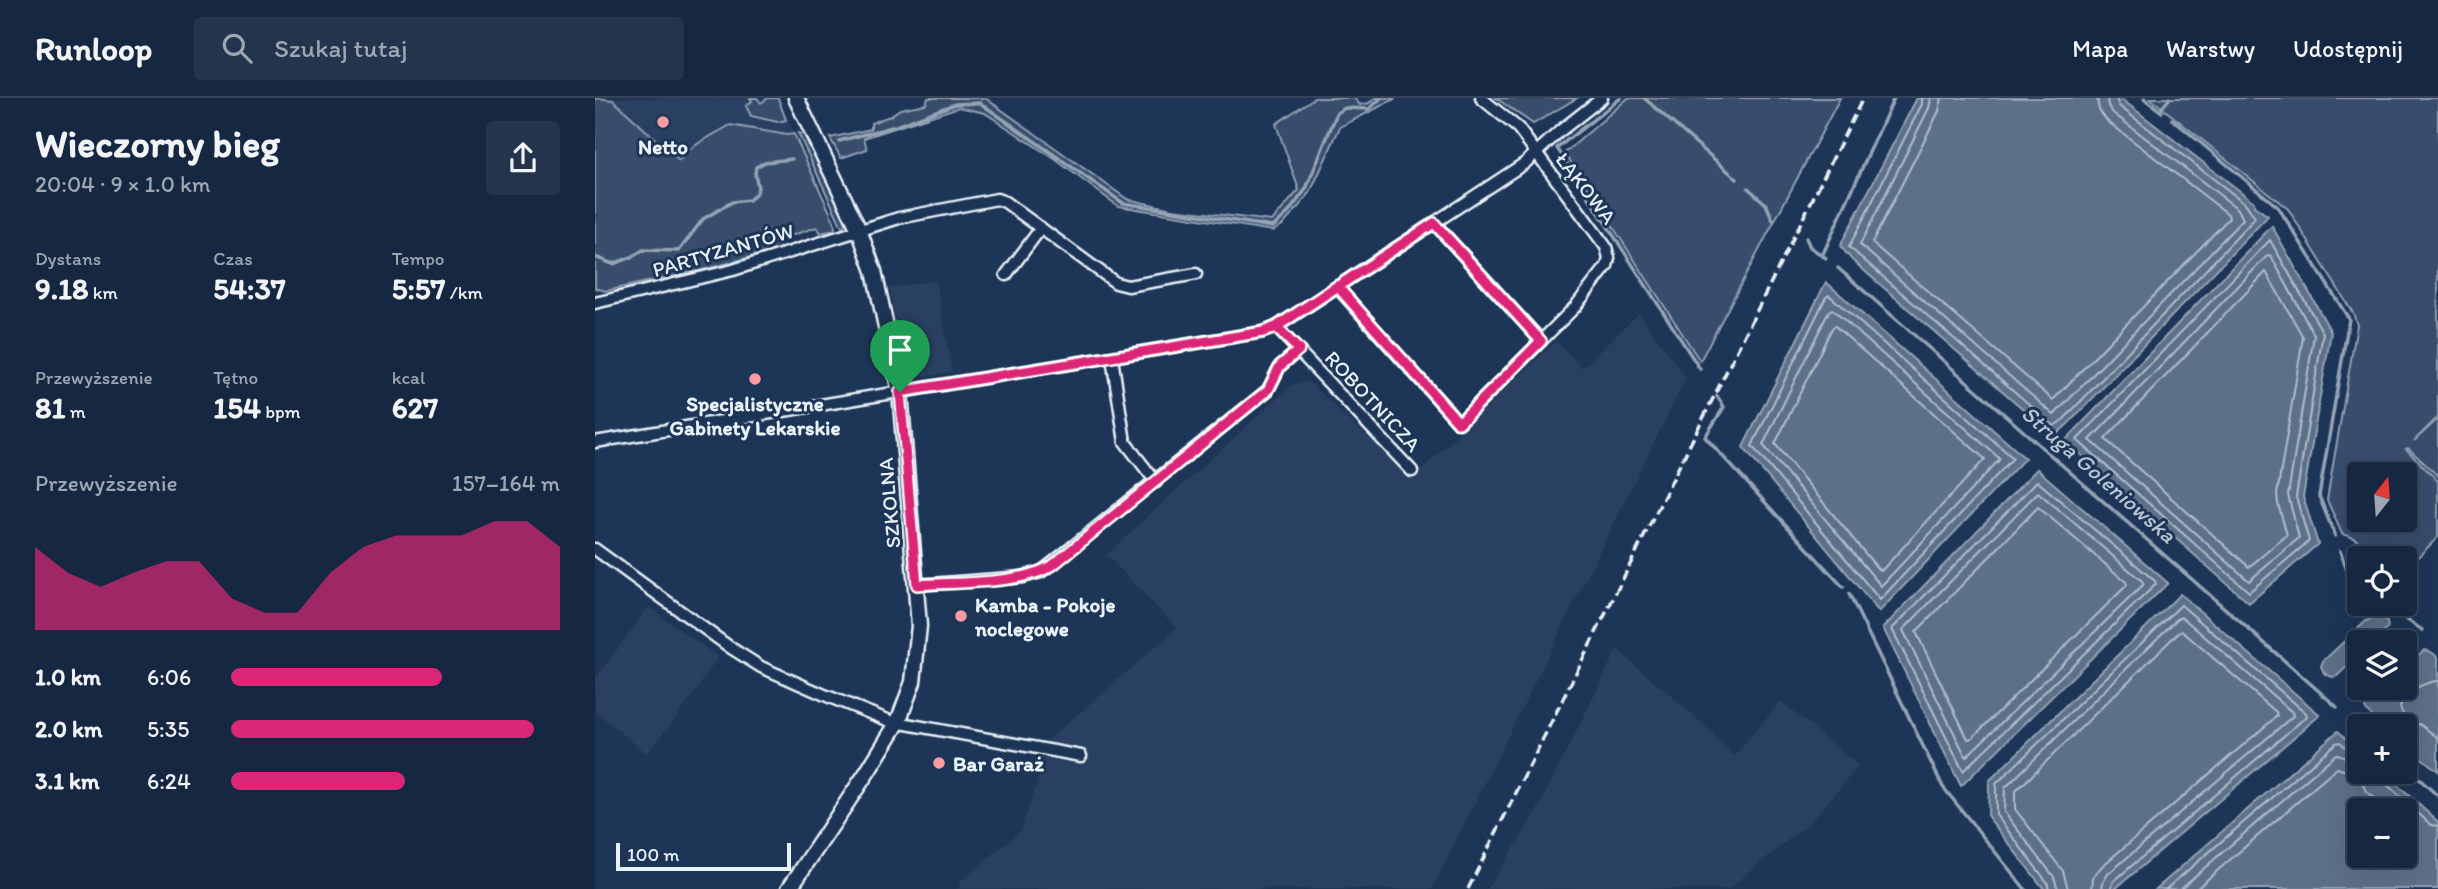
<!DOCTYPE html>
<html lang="pl">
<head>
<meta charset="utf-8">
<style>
  :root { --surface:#162841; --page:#23344c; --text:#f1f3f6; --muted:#9ea6b1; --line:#35445a; --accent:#db2777 }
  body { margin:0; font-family:Itim,sans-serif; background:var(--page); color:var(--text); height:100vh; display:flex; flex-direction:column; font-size:26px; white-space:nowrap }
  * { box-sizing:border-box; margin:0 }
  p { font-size:23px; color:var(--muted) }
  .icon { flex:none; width:38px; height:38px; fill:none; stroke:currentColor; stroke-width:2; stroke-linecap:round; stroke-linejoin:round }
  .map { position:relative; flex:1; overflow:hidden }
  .panel { display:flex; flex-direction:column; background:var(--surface); width:595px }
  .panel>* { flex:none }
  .needle { width:46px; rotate:17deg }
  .tools { position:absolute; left:1752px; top:364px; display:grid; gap:14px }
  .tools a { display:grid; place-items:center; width:70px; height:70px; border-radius:7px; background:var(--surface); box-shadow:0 7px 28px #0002,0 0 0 2px var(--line); font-size:35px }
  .scale { position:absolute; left:21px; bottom:18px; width:175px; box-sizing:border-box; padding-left:7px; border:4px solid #e8f1f8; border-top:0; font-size:19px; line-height:24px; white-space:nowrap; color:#e8f1f8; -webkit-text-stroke:5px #1d3557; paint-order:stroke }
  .pin { position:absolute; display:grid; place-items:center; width:60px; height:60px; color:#fff; margin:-72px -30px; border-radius:50% 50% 50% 0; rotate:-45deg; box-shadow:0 0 7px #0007 }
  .pin .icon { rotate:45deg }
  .round { display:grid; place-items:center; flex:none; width:74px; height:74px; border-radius:7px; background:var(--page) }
  .headline { display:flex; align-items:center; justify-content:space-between; height:119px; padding:0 35px }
  h1 { font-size:38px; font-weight:800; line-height:52px }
  .metrics { display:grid; grid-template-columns:repeat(3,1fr); gap:10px; height:119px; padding:7px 35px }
  .metrics div { display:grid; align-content:center }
  .metrics b { font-size:30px; font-weight:800 }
  .metrics small { font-size:19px; font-weight:400 }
  .metrics p { font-size:19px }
  .chart { height:196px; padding:14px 35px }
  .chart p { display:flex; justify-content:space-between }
  .chart svg { width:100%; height:126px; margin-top:7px; fill:var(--accent); opacity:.7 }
  ul { padding:0 35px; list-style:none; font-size:23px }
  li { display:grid; grid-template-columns:112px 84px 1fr; align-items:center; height:52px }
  li i { height:18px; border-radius:9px; background:var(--accent) }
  header { display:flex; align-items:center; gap:42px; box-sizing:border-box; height:98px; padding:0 35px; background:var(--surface); border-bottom:2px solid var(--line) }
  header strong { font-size:33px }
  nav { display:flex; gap:38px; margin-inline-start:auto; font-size:24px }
  .search { width:490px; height:63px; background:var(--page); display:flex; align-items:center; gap:18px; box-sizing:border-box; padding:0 24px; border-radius:7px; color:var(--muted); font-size:26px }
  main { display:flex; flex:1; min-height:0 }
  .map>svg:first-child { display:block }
  .built { fill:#2a4162 }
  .green { fill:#374d6c; stroke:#909fb2; stroke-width:2; fill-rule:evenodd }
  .water { fill:#5d7089; stroke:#95a4b5; stroke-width:2; fill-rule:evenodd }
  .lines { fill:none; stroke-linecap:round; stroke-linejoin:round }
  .shore { stroke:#b0bdcc; stroke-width:2 }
  .stream { stroke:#95a4b5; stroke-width:3.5 }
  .street-casing { stroke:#e8f1f8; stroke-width:15 }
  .secondary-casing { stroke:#e8f1f8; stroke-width:19 }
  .street { stroke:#1d3557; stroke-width:10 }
  .secondary { stroke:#1d3557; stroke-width:14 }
  .rail { stroke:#e8f1f8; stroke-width:3.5; stroke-dasharray:10 5; stroke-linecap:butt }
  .route-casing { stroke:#fff; stroke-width:14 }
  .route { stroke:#db2777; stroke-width:9 }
  .poi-dot { fill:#ff9aa2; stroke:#1d3557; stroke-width:2.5 }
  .labels { text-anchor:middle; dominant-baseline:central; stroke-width:6; stroke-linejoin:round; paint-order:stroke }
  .poi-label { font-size:21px; font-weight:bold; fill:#e8f1f8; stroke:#1d3557 }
  .street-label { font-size:21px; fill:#e8f1f8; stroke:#1d3557 }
  .water-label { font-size:23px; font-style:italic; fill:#b7c4d1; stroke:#1d3557 }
</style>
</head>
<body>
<header>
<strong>Runloop</strong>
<div class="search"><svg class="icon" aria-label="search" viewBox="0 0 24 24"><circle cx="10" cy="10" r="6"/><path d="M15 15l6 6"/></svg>Szukaj tutaj</div>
<nav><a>Mapa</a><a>Warstwy</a><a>Udostępnij</a></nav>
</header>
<main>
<section class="panel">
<div class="headline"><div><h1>Wieczorny bieg</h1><p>20:04 · 9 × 1.0 km</p></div><a class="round"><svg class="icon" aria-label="share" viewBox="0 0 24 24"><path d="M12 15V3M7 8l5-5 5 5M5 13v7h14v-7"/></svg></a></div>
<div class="metrics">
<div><p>Dystans</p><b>9.18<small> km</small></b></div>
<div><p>Czas</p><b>54:37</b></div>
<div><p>Tempo</p><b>5:57<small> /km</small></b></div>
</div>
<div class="metrics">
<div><p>Przewyższenie</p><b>81<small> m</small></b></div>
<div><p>Tętno</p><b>154<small> bpm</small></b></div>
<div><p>kcal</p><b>627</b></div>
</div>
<div class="chart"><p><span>Przewyższenie</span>157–164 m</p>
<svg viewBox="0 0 160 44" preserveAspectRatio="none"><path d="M0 44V15L10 24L20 29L30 24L40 20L50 20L60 33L70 38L80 38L90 24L100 15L110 11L120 11L130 11L140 6L150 6L160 15V44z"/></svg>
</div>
<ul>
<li><b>1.0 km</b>6:06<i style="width:64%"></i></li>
<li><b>2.0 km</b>5:35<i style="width:92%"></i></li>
<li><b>3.1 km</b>6:24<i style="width:53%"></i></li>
</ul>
</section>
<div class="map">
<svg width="1843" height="791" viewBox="0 0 1843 791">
  <rect width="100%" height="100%" fill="#1d3557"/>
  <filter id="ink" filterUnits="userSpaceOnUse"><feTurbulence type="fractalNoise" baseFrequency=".0143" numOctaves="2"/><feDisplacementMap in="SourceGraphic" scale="14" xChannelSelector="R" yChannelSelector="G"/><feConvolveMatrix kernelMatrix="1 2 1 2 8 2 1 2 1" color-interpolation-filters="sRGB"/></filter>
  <g filter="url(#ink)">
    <g class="built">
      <path d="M 16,0 L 183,0 L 199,36 L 192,37 L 135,27 L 112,42 L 91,52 L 84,63 Z"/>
      <path d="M 341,182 L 357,274 L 313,280 L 294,190 Z"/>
      <path d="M 1044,215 L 1091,280 L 837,791 L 363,791 L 365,784 L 426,732 L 448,666 L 452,643 L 582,530 L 511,457 L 699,285 L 714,284 L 817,381 L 961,243 L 987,270 Z"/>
      <path d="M 53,509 L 123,559 L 97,599 L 52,656 L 0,613 L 0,582 Z"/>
      <path d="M 1022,551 L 1115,632 L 1139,658 L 1186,603 L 1264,668 L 1216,723 L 1134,791 L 892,791 L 940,717 Z"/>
    </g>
    <g class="green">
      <path d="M 0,0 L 18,2 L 84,63 C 96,46 118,38 135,27 L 192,37 L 199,36 L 239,123 L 240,132 L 226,135 L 222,129 L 183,142 L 185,151 L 111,171 L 11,193 L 0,190 Z"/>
      <path d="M 155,0 L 162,0 L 166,5 L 173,0 L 183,0 L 191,22 L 183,24 L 156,18 L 151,8 L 157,3 Z"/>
      <path d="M 333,0 L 390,0 L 532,101 L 577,111 L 677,123 L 704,92 L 681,26 L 719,0 L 759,0 L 765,7 L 774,5 L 780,0 L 801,0 L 745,29 L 715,95 L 689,126 L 678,133 L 523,108 L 461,62 L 390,15 L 364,9 L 269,40 L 272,51 L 246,60 L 235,40 L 276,31 L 276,25 L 295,18 L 305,11 L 331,6 Z"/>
      <path d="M 901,0 L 982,0 L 938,26 Z"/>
      <path d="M 1033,0 L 1245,0 L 1105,263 L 970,55 Z"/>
      <path d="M 1555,0 L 1843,0 L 1843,319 L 1819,343 L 1843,321 L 1843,378 L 1813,350 L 1811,351 L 1843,383 L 1843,439 L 1810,472 L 1810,460 L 1784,460 L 1759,440 L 1747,436 L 1732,402 L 1762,227 L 1758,215 L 1693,111 ZM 1764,376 L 1810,376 L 1810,422 L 1764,422 Z"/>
      <path d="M 203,35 L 210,37 L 252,123 L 249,128 L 247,129 Z"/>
    </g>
    <g class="water">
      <path d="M 1322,0 L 1525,0 L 1659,104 L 1659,108 L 1673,118 L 1473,326 L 1463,335 L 1457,336 L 1257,162 L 1246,149 L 1247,144 Z"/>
      <path d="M 1677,128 L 1736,234 L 1708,399 L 1723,446 L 1654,505 L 1470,343 Z"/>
      <path d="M 1231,184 L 1430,360 L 1284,514 L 1148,349 Z"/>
      <path d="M 1442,371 L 1573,485 L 1366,688 L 1288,530 Z"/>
      <path d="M 1585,496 L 1725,617 L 1520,791 L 1449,791 L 1393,719 L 1394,683 Z"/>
      <path d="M 1784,517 L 1792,524 L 1793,530 L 1778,544 L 1764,544 L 1764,557 L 1742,578 L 1737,579 L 1729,575 L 1726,568 L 1728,563 L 1771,523 Z"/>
      <path d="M 1829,552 L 1836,554 L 1843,559 L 1843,673 L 1810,647 L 1810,628 L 1787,628 L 1770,611 L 1771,604 L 1787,590 L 1810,590 L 1810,569 Z"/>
      <path d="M 1743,633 L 1764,652 L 1764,674 L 1788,674 L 1843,724 L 1843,791 L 1561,791 ZM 1764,712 L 1810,712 L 1810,758 L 1764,758 Z"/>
    </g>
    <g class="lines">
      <g class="shore">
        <path d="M 1327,0 L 1327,6 L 1254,149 L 1459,328 L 1469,321 L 1660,120 L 1651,106 L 1524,8 L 1521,0"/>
        <path d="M 1336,0 L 1334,10 L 1265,147 L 1459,317 L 1648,121 L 1643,111 L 1518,15 L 1513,8 L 1512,0"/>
        <path d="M 1347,0 L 1344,13 L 1277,145 L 1458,302 L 1634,120 L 1633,116 L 1512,23 L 1504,12 L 1502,0"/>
        <path d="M 1675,142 L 1728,235 L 1701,399 L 1714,443 L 1654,494 L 1482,342 Z"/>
        <path d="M 1673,157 L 1676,158 L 1719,237 L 1693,397 L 1704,440 L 1654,483 L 1495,342 Z"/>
        <path d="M 1671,174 L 1708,239 L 1682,396 L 1683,406 L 1692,437 L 1654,469 L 1510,341 Z"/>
        <path d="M 1234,197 L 1418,360 L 1285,502 L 1157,348 L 1231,199 Z"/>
        <path d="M 1237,211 L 1405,361 L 1286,488 L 1168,347 L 1234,213 Z"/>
        <path d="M 1240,228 L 1390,361 L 1287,472 L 1283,471 L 1180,346 L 1237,230 Z"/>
        <path d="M 1442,383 L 1560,483 L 1561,486 L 1368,673 L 1297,531 Z"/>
        <path d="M 1443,394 L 1547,483 L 1548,487 L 1371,659 L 1308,532 Z"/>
        <path d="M 1443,409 L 1531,484 L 1532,487 L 1377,640 L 1373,641 L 1321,534 Z"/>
        <path d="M 1843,583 C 1830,583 1824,591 1811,593 L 1805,609 L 1810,622 L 1826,627 L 1843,640"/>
        <path d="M 1784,674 L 1787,682 L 1836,727 L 1843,728"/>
        <path d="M 1454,791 L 1452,784 L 1401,717 L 1401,686 L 1586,507 L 1711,615 L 1712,618 L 1519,783 L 1516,791"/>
        <path d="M 1463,791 L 1459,779 L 1409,714 L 1410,690 L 1583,520 L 1587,519 L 1697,614 L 1698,618 L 1513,776 L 1508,784 L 1507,791"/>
        <path d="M 1473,791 L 1468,773 L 1420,711 L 1420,694 L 1584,534 L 1587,533 L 1681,614 L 1682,618 L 1506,769 L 1498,780 L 1497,791"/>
        <path d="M 1571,791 L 1741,645 L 1745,644 L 1757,655 L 1764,657"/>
        <path d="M 1585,791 L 1741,656 C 1749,656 1755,665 1764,665"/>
        <path d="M 1601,791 L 1742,670 L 1764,677 L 1771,693 L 1791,712"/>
      </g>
      <g class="stream">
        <path d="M 1026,0 L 962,50 L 1105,271"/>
        <path d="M 1049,0 L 1142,81"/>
        <path d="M 1549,0 L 1567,14"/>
        <path d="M 1565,12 L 1575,0"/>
        <path d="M 1577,21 L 1683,109 L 1754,221 L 1724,398 L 1740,438"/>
        <path d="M 244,43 L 301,28 L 360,6 L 385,5 L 528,105 L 678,129 L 693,115 L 711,91 L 742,15 L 750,10 L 774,11 L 786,0"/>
        <path d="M 1153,90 L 1171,106 L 1178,122"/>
        <path d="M 1211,140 L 1215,149 L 1231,160"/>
        <path d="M 1227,158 L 1299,0"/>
        <path d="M 0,159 L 18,166 L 37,159 L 48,152 L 84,153 L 108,121 L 137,104 L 154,102 L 161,96 L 163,90 L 160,75 L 161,69 L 170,64 L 197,61"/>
        <path d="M 1243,170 L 1742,609"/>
        <path d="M 1122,298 L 1129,309 L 1110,339 L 1248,489"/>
        <path d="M 1745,453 L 1755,481 L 1764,488"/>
        <path d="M 1254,496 L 1348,689 L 1430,791"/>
        <path d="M 1789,506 L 1827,532"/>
        <path d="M 1756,621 L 1764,628"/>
        <path d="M 1810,668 L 1843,698"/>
      </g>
      <g class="street-casing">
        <g id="street">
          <path d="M 839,125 L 946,243"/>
          <path d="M 411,177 L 446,130"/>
          <path d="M 742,189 L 864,325 L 980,209 L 1012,168 L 1014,160 L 1011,149 L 923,30 L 886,0"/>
          <path d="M 0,205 L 138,172 L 304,120 L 402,101 L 410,104 L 521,185 L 533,188 L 601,176"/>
          <path d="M 681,229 L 817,373"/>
          <path d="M 517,260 L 530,344 L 561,384"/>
          <path d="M 0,344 L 668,234 L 681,229 L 930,65 L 965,33 L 1007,0"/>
          <path d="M 0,451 L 136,550 L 166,569 L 232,598 L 295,623 L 486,658"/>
          <path d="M 322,487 L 428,479 L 446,474 L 673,292 L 685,268 L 704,252"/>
        </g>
      </g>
      <g class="secondary-casing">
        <path id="secondary" d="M 194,791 L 273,673 L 303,624 L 318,584 L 324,528 L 305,294 L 279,173 L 264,132 L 201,0"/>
      </g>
      <use href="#street" class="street"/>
      <use href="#secondary" class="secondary"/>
      <path class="rail" d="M 873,791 L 1268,0"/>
    </g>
  </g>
  <g class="lines" filter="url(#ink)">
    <g class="route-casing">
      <path id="route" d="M 305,294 L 322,487 C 361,484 426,487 458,467 L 673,292 L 685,268 L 704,252 L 681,229 L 839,125 L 946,243 L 864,325 L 742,188 L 681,229 L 668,234 L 305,294"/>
    </g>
    <use href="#route" class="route"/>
  </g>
  <g class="poi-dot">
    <circle cx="68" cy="24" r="7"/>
    <circle cx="160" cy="281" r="7"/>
    <circle cx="366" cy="518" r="7"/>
    <circle cx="344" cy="665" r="7"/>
  </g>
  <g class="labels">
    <g class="poi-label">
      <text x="68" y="48">Netto</text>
      <text x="160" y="305">Specjalistyczne<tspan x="160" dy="24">Gabinety Lekarskie</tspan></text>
      <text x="380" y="506" text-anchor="start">Kamba - Pokoje<tspan x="380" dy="24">noclegowe</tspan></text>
      <text x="358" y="665" text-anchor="start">Bar Garaż</text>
    </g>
    <g class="street-label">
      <text transform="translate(991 90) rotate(52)">ŁĄKOWA</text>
      <text transform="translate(128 152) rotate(-16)">PARTYZANTÓW</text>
      <text transform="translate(778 303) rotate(47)">ROBOTNICZA</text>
      <text transform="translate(294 405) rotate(-95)">SZKOLNA</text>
    </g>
    <g class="water-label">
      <text transform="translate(1504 376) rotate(41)">Struga Goleniowska</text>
    </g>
  </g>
</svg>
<div class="tools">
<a><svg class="needle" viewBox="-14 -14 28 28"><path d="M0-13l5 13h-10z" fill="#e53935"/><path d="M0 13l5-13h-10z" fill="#9ea6b1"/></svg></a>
<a><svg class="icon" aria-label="locate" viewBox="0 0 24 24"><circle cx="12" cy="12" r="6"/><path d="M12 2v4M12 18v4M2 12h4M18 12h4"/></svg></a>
<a><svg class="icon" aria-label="layers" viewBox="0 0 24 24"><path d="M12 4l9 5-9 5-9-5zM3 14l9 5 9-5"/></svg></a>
<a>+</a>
<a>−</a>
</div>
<div class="scale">100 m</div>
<div class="pin" style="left:305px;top:294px;background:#1e9e55"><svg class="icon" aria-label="arrive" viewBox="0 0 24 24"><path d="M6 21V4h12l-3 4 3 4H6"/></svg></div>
</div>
</main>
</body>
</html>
